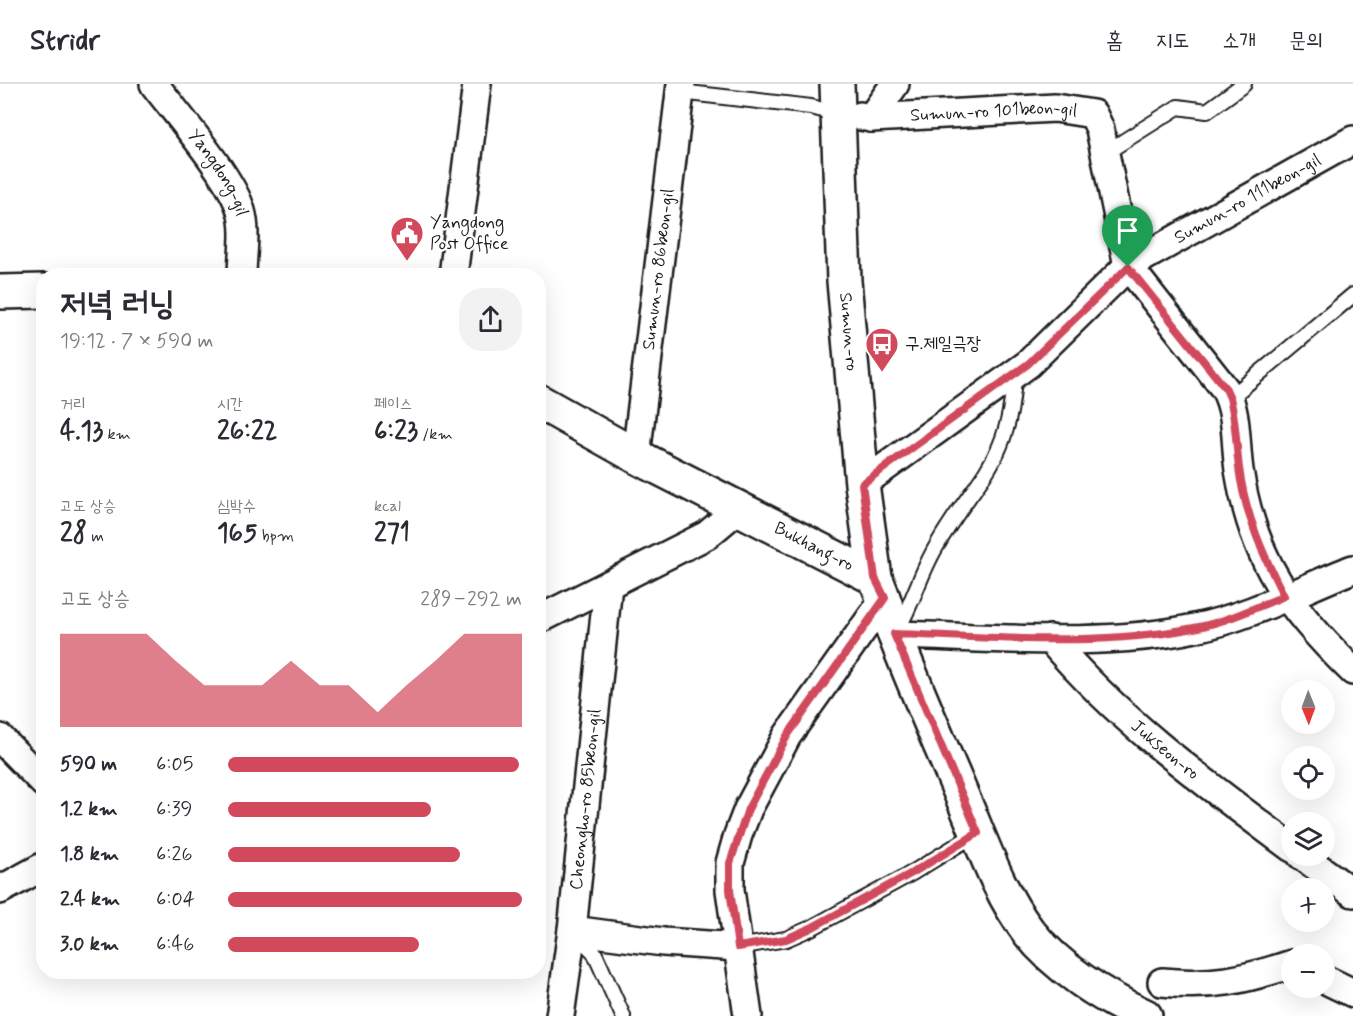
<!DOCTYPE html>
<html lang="ko">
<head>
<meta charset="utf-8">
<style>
  :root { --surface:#fff; --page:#f2f2f3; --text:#2b2b33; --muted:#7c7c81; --line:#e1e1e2; --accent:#d1495b }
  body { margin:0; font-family:Mynerve,"Poor Story",sans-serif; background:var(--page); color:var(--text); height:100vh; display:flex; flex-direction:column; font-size:22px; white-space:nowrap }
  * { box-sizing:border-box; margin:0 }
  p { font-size:20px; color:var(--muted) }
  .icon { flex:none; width:33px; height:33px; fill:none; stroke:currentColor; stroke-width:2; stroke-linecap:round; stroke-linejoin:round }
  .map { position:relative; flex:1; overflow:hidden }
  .side { position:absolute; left:36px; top:184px; width:510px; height:711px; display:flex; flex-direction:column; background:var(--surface); border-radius:24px; box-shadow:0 6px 24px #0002 }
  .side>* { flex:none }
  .needle { width:39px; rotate:179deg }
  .controls { position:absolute; left:1281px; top:596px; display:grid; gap:12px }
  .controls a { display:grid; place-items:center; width:54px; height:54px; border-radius:50%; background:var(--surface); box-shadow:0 6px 24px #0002; font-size:30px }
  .pin { position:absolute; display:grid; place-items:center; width:51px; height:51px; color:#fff; margin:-62px -26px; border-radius:50% 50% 50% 0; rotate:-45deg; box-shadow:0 0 6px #0007 }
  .pin .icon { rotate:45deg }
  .round { display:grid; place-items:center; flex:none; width:63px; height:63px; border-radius:24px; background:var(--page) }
  .headline { display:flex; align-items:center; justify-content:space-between; height:102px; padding:0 24px }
  h1 { font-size:33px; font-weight:700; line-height:45px }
  .figures { display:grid; grid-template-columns:repeat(3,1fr); gap:9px; height:102px; padding:6px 24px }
  .figures div { display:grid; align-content:center }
  .figures b { font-size:26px; font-weight:700 }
  .figures small { font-size:16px; font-weight:400 }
  .figures p { font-size:16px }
  .chart { height:168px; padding:12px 24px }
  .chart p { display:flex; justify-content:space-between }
  .chart svg { width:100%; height:108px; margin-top:6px; fill:var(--accent); opacity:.7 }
  ul { padding:0 24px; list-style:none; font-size:20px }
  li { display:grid; grid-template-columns:96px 72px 1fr; align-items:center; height:45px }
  li i { height:15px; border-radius:8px; background:var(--accent) }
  header { display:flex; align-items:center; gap:36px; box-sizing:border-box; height:84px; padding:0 30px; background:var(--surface); border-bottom:2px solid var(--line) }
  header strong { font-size:28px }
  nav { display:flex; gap:33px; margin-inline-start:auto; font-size:21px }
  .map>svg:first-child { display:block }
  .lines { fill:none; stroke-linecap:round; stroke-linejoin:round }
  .lane-casing { stroke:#1c1c1c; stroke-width:18 }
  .street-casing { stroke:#1c1c1c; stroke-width:32 }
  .secondary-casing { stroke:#1c1c1c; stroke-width:38 }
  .lane { stroke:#fff; stroke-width:14 }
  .street { stroke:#fff; stroke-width:27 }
  .secondary { stroke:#fff; stroke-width:33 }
  .route-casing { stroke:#fff; stroke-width:12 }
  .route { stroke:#d1495b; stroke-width:8 }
  .labels { text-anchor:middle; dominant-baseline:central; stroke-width:4.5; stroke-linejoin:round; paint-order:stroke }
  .street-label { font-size:18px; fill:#1c1c1c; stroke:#fff }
  .poi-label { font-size:18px; fill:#1c1c1c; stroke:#fff; text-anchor:start }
</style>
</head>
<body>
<header>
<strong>Stridr</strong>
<nav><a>홈</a><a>지도</a><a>소개</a><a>문의</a></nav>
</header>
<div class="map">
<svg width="1353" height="932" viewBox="0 0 1353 932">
  <rect width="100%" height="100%" fill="#fff"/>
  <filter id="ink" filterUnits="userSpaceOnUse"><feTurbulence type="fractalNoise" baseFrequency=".0167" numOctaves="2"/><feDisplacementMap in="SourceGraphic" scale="12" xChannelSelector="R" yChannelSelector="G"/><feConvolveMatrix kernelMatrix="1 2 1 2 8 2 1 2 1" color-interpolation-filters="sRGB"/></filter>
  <g filter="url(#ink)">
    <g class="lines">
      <g class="lane-casing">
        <g id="lane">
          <path d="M 680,8 L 811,23 L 838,30"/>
          <path d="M 1105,69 L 1178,23 L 1207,27 L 1244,0"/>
          <path d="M 1230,314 L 1353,211"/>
          <path d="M 897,546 C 913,519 920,490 936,463 C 975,394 1011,379 1014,290"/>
          <path d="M 576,850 L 594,868 L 623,932"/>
          <path d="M 738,863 L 786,855 L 811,844 L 912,789 L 977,749"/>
        </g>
      </g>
      <g class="street-casing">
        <g id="street">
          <path id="s1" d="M 154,0 C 176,29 233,95 241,127 C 247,147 242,171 242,192"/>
          <path d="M 860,32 L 871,34 L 895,0"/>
          <path id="s2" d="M 871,34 L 1055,24 L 1093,30 L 1100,45 L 1128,182 L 1225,305 C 1238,330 1235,359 1239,386 C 1253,476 1289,525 1353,587"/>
          <path d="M 453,192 L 477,0"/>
          <path id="s3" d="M 636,372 L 681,0"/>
          <path id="s4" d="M 862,400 L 1028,280 L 1128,182 L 1353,56"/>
          <path d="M 538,536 L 707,451 L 738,425"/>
          <path d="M 894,551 C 989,553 1103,564 1195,544 C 1249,533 1302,505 1353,485"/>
          <path id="s5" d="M 1050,555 C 1119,637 1206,700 1292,764"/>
          <path d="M 0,654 L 44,699"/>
          <path d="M 1301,771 L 1353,809"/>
          <path d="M 0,806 L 44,782"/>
          <path d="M 572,846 L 663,858 L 738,863"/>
          <path d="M 1324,895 L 1353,909"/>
          <path d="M 1162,898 C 1212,903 1244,896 1292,880"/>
          <path id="s6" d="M 560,932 L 572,846 L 608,501"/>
          <path d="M 748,932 L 730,806 L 730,779 L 738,751 L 748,725 L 787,652 L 885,514"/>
        </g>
      </g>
      <g class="secondary-casing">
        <g id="secondary">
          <path id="s7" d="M 837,0 L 844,197 L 862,400 L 875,494"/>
          <path d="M 0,208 L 44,207"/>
          <path id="s8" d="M 538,317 L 636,372 L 875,494 C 885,513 888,533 896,554 C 917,608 941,662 964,717 C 983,761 999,809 1028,847 C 1057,884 1103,913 1145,932"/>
        </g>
      </g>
      <use href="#lane" class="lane"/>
      <use href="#street" class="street"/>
      <use href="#secondary" class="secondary"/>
    </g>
  </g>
  <g class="lines" filter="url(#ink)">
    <g class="route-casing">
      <path id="route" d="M 1128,183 L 1226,305 L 1230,314 C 1236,337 1236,361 1239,384 C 1245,430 1263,471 1284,512 C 1255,524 1225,538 1194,544 C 1097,563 993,553 894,550 L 978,749 L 912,789 L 811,844 L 786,855 L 738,863 L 730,806 L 730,779 L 748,725 L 787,652 L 885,514 L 875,494 L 862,400 L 1028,280 Z"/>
    </g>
    <use href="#route" class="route"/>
  </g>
  <defs>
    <g id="civic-pin" transform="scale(1.725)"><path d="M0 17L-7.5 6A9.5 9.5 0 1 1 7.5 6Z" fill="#d1495b" stroke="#fff"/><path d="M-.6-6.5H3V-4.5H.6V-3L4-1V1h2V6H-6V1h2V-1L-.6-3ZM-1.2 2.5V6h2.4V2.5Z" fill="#fff"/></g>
    <g id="bus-pin" transform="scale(1.725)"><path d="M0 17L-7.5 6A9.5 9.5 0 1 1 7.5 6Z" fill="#d1495b" stroke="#fff"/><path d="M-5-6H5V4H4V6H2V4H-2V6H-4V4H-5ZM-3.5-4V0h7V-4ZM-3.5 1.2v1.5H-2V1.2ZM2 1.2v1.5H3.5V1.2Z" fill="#fff"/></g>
  </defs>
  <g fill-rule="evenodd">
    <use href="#civic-pin" x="407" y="149"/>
    <use href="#bus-pin" x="882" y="260"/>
  </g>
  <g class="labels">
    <g class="street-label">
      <text stroke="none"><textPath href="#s2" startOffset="123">Sumun-ro 101beon-gil</textPath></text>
      <text stroke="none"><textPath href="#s1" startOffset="110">Yangdong-gil</textPath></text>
      <text stroke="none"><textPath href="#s4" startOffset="482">Sumun-ro 111beon-gil</textPath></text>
      <text stroke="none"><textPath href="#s3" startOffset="188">Sumun-ro 86beon-gil</textPath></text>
      <text stroke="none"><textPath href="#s7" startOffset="248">Sumun-ro</textPath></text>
      <text stroke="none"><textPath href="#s8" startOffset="312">Bukhang-ro</textPath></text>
      <text stroke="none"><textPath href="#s5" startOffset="160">Jukseon-ro</textPath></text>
      <text stroke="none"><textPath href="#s6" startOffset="218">Cheongho-ro 85beon-gil</textPath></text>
    </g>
    <g class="poi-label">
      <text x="430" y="139">Yangdong<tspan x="430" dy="21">Post Office</tspan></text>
      <text x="905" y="260">구.제일극장</text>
    </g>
  </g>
</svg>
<div class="controls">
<a><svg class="needle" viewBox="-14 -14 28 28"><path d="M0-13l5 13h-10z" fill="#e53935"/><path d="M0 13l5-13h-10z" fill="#7c7c81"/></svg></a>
<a><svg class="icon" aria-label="locate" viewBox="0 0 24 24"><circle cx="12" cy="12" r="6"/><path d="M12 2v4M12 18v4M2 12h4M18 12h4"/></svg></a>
<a><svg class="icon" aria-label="layers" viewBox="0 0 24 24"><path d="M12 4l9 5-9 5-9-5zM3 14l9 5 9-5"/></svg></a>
<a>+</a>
<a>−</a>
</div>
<div class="pin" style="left:1128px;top:183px;background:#1e9e55"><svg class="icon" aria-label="arrive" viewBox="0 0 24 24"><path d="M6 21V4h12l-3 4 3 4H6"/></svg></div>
<section class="side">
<div class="headline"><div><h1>저녁 러닝</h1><p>19:12 · 7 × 590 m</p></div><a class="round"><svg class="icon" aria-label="share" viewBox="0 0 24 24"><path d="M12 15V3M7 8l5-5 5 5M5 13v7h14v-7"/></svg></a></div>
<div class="figures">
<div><p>거리</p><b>4.13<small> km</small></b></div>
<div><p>시간</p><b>26:22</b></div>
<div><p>페이스</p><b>6:23<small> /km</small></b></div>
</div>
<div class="figures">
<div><p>고도 상승</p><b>28<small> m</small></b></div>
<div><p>심박수</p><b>165<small> bpm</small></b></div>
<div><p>kcal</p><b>271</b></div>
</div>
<div class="chart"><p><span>고도 상승</span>289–292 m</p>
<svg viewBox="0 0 160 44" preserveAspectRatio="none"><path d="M0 44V6L10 6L20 6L30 6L40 17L50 27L60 27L70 27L80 17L90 27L100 27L110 38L120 27L130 17L140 6L150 6L160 6V44z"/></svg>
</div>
<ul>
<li><b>590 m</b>6:05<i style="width:99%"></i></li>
<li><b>1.2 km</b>6:39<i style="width:69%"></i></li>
<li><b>1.8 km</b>6:26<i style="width:79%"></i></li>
<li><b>2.4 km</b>6:04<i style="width:100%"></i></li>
<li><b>3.0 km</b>6:46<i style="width:65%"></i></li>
</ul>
</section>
</div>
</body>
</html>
